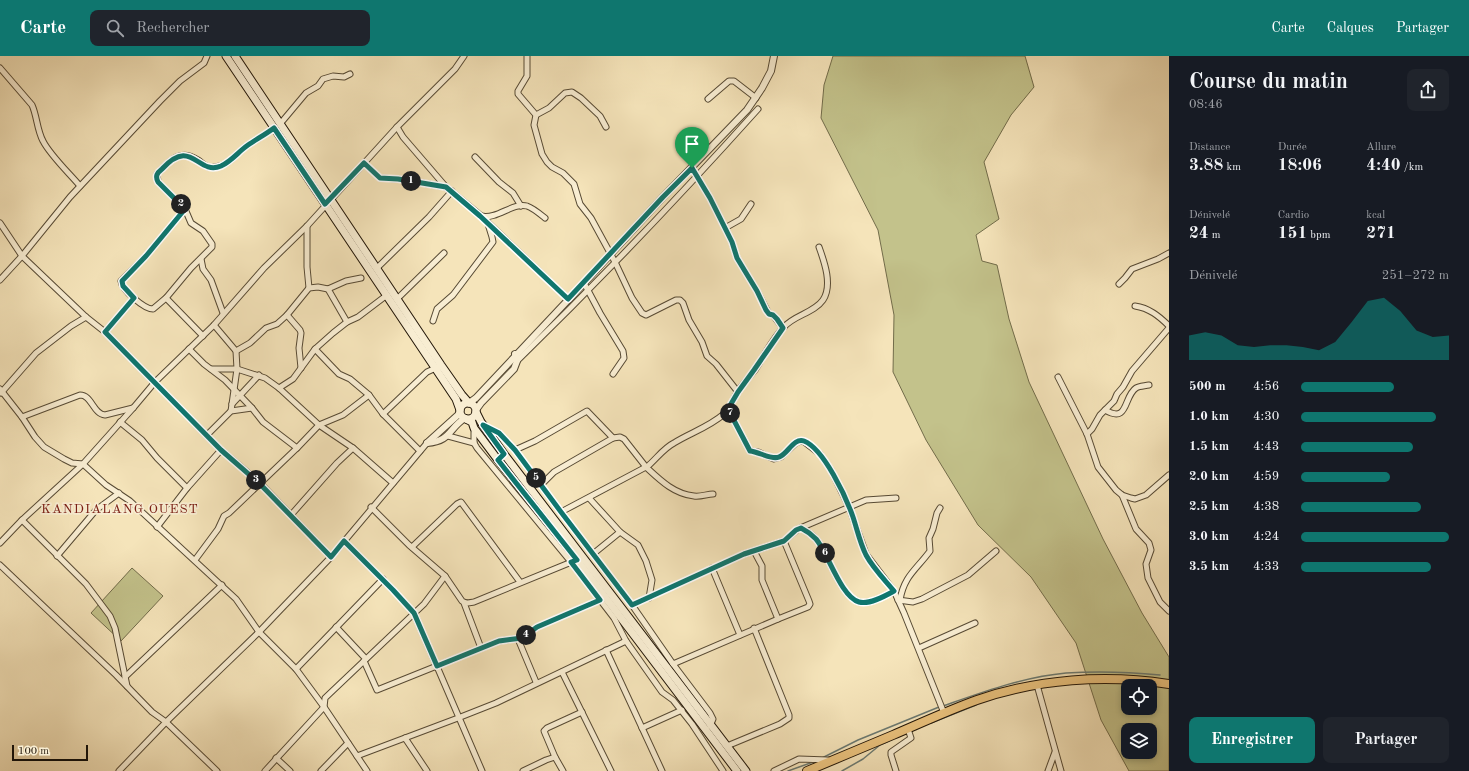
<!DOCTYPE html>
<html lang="fr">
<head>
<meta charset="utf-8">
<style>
  :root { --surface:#171b24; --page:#20242c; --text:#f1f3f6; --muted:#9ea1a6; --accent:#0f766e }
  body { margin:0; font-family:"Old Standard TT",serif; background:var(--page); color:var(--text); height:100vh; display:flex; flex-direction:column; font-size:15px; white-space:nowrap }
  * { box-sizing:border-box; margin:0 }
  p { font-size:13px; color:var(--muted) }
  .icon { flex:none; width:22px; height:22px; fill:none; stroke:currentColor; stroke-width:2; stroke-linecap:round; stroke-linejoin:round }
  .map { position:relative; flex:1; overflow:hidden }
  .side { display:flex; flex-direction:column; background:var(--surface); width:300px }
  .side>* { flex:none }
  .controls { position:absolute; left:1121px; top:623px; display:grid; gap:8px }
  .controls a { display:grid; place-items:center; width:36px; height:36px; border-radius:8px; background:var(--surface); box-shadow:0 2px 6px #0003; font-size:20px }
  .scale { position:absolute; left:12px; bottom:10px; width:76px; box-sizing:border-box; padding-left:4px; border:2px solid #221608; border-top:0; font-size:11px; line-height:14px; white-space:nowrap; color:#221608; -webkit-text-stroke:3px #f8edd2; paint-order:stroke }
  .pin { position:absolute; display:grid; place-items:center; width:34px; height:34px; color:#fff; margin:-41px -17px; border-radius:50% 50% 50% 0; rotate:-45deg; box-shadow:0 0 4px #0007 }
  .pin .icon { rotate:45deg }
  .km { position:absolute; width:20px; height:20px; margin:-10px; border-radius:50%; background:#222; color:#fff; font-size:11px; line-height:20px; text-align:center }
  .round { display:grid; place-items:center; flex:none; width:42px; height:42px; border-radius:8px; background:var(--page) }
  .overview { display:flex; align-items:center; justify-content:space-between; height:68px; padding:0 20px }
  h1 { font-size:22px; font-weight:600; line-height:30px }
  .metrics { display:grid; grid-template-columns:repeat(3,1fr); gap:6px; height:68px; padding:4px 20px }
  .metrics div { display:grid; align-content:center }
  .metrics b { font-size:17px; font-weight:600 }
  .metrics small { font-size:11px; font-weight:400 }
  .metrics p { font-size:11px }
  .chart { height:112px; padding:8px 20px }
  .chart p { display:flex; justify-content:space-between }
  .chart svg { width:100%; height:72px; margin-top:4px; fill:var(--accent); opacity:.7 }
  .cta { display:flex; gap:8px; margin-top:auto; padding:8px 20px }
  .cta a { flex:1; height:46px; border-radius:8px; background:var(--accent); color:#fff; font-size:16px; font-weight:600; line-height:46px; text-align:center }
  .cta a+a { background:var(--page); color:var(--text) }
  ul { padding:0 20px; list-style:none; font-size:13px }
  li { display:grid; grid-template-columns:64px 48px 1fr; align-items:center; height:30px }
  li i { height:10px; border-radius:5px; background:var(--accent) }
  header { display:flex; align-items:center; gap:24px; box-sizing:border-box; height:56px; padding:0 20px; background:var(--accent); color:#fff }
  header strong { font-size:19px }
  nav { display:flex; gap:22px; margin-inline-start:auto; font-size:14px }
  .search { width:280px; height:36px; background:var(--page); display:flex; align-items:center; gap:10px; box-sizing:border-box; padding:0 14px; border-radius:8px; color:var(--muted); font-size:15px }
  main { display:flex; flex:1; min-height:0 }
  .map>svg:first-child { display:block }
  .green { fill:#c3c28b; stroke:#726c4a; fill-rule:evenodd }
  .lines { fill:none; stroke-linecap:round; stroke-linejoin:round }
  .stream { stroke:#6c7a72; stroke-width:1.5 }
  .minor-casing { stroke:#574a34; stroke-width:7 }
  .tertiary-casing { stroke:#574a34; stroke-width:8 }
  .secondary-casing { stroke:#221608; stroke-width:9 }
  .trunk-casing { stroke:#221608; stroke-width:10 }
  .minor { stroke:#f8edd2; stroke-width:5 }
  .tertiary { stroke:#f8edd2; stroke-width:6 }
  .secondary { stroke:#f8edd2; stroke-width:7 }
  .trunk { stroke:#eac27d; stroke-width:8 }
  .route-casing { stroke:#fff; stroke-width:8 }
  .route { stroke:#0f766e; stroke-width:5 }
  .labels { text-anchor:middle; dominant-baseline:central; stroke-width:3.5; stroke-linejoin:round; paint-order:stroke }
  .neighbourhood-label { font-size:13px; letter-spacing:1px; fill:#7a1f14; stroke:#f8edd2 }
</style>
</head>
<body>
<header>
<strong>Carte</strong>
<div class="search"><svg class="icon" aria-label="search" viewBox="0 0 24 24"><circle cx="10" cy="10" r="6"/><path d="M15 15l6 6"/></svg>Rechercher</div>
<nav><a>Carte</a><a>Calques</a><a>Partager</a></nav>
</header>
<main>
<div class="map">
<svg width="1169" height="715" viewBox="0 0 1169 715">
  <rect width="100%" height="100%" fill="#f5e4ba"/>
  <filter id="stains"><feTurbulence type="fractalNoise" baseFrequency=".005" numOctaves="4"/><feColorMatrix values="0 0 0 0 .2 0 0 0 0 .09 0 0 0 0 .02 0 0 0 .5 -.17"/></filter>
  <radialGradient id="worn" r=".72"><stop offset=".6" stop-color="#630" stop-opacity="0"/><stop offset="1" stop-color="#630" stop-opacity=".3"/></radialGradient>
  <g class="green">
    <path d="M 833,0 L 1025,0 L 1034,31 L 1011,59 L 984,106 L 999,163 L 976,179 L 982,205 L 997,209 L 1009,263 L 1029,326 L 1103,483 L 1142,557 L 1169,601 L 1169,715 L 1129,715 L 1101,664 L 1076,587 L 1031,521 L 978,469 L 926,384 L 893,316 L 894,259 L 878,174 L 821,62 L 824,29 ZM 1128,630 L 1150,630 L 1150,652 L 1128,652 ZM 1128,674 L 1150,674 L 1150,696 L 1128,696 Z"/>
    <path d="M 132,512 L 163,540 L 121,585 L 91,557 Z"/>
  </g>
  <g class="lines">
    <g class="stream">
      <path d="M 943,650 C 983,636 1023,621 1066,617 C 1098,615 1129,616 1160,619"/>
      <path d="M 931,667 L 976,649"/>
      <path d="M 822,702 L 858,684 L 939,651"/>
      <path d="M 788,715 L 813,706"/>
      <path d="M 842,715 L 863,703 L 880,689 L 889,685"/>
    </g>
    <g class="minor-casing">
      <g id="minor">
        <path d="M 527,0 L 527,20 L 518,35 L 518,38 L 536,59 L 534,69 L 542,98 L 547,106 L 552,111 L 563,117 L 574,128 L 580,148 L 591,162 L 615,206 L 632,242 L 642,257 L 646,259 L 676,244 L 680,244 L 683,247 L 689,264 L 702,286 L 707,300 L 716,308 L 738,336"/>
        <path d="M 0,12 L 32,49 C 37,60 37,74 43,85 C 50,99 69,117 80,130"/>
        <path d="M 708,43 L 729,25 L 734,25 L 756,42"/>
        <path d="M 536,59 L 549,52 L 565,37 L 572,36 L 581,42 L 600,60 L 606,71"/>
        <path d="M 280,68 L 306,37 L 318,30 L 323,23 L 333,20 L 344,21 L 350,18"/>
        <path d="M 397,71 L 403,81 L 446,131 L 480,159 L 568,243"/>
        <path d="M 475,101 L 499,126 L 513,137 L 521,150"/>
        <path d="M 364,107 L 380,122 L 398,123 L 446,131"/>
        <path d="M 692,112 L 710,142 L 732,186 L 737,202 L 757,235 L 769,258 L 773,259 L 783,272"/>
        <path d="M 185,153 L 146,200 L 121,225 C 122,234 144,253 153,253 L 166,242 L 191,212 L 212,191 L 212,188 L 203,175 L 191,167 L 185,153 L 158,126 L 157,118 C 169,105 179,92 198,104 C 204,108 207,113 215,111 C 229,110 237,96 248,89 C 257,83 266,78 274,72"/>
        <path d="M 481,160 C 497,164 513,146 527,150 C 533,152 540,158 545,162"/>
        <path d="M 0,167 L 22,200 L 86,261 L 105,276 L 221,394 L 260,427 L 331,501"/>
        <path d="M 307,170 L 307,211 L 309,232"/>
        <path d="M 725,172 L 741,163 L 751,148"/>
        <path d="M 201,203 L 203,213 L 211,224 L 223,257"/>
        <path d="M 377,212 L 429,161 L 452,135"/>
        <path d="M 0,224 L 22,200 L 70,141 L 160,45 L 180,25 L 204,7 L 207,0"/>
        <path d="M 584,227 L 600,257 L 623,295 L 624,302 L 613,318"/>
        <path d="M 1119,228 L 1125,222 L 1132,213 L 1158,203 L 1169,197"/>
        <path d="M 328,233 L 347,266"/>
        <path d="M 166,242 L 203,280"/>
        <path d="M 397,243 L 444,197"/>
        <path d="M 1135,250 C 1149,252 1159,260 1169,270"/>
        <path d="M 287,259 L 300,274 L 301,277 L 299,292 L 301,312"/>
        <path d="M 433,265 L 437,253 L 453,239 L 493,186 L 492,181 L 488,168"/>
        <path d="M 214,269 L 236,295 L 237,313 L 231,355"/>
        <path d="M 105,276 L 134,242"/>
        <path d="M 189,293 L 204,308 L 225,324 L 252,352 L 263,366 L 297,392"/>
        <path d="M 315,293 L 339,318 L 350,323 L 369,339 L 383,358 L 420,395"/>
        <path d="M 236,295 L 250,287 L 266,272 L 277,268 L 287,259 L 309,232 L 318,231 L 328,233 L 346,225 L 361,222"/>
        <path d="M 517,305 C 600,224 680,140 758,53"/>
        <path d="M 211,313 L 237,313 L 265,322 L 279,332 L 319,369 L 353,392 L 393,427"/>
        <path d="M 1058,321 L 1087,378 L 1098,411 L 1116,434 L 1122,439 L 1131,442 L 1135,443 L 1146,439 L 1169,419"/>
        <path d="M 279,332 L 293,323 L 315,293 L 333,277 L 347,266 L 358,261 L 387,239"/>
        <path d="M 0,333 L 22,361 L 35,381 L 44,391 L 64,403 L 72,407 L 83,408 L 106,429 L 130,445 L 236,543 L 259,576 L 296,613 L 324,651 L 367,715"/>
        <path d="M 1,337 L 36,297 L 71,270 L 86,261"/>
        <path d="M 232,348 L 259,319"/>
        <path d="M 728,353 L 750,395 L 758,396 L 774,403 L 781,401 L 797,386 L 803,385 L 820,398 L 831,414 L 849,451 L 866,498 L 894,535 L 904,557 L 944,657"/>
        <path d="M 1105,354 C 1129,368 1123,341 1136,332 C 1139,330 1144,330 1149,329"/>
        <path d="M 383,358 L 427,316 L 438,311"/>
        <path d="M 22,361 L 80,339 C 92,339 93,358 105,359 L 133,352"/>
        <path d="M 120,366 L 142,384 L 157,402 L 187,432"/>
        <path d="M 484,370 L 499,377 L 515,394 L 561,456 L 632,549 L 673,608 L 710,657 L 713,663 L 710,670"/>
        <path d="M 474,373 L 474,387 L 477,392 L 571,506 L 614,562 L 626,585 L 662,636 L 673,644 L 692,668 L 723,715"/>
        <path d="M 1087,378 L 1092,373 L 1100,359 L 1114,345 L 1117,338 L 1123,331 L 1132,315 L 1169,272"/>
        <path d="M 207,379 L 231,355 L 252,352"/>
        <path d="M 448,380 L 474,387"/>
        <path d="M 515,394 L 535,385 L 587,355 L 613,382 L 620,381 L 624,383 L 646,411 L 649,409 C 657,402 664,392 674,387 C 690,377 709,371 724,358 C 731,352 733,343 738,335 C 743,328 749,321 755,314 C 764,300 772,283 784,271 C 794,259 814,257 823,244 C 833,229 824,205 819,191"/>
        <path d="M 541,429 L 554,416 L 613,382"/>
        <path d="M 1122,439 L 1136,473 L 1149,487 L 1151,494 L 1146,508 L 1148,522 L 1160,546 L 1169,555"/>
        <path d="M 589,442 L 620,476 L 593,498"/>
        <path d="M 371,451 L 409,489 L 445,520 L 462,545 C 466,548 469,547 474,546 L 574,505"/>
        <path d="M 561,456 L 646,411 C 660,424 674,438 694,440 C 701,441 707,438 713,438"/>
        <path d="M 291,459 L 337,407 L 353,392"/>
        <path d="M 22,464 L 86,528 L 110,560 L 115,572 L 127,630"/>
        <path d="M 157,471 L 187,432 L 221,394"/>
        <path d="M 801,472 C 807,475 811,477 816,483 C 828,497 841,541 859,546 C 869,549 885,540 894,535"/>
        <path d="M 620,476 L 638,489 L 646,505 L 652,524 L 649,542"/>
        <path d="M 344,485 L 393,534 L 414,557 L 482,715"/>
        <path d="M 0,487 L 22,464 L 83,408 L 134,351 L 155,326 L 214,269 L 264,212 L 307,170 L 397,71 L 455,13 L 464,0"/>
        <path d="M 412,491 L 457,448 L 461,446 L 520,526"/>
        <path d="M 754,495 L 762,510 L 762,524 L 778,563"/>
        <path d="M 57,500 L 96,454 L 119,437"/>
        <path d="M 195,504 L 218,473 L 224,460 L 229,457 L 297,392 L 319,369 L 343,359 L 369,339"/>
        <path d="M 0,509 L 116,619 L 152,656 L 166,666 L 217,715"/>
        <path d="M 712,512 L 740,579"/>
        <path d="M 898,544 L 913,546 L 922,543 L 968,519 L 996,495"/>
        <path d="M 900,544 C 904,520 916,514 930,495 L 929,482 L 933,473 L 937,457 L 940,452"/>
        <path d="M 464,547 L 481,592"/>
        <path d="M 632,549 L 744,498 L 784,485 L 798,473 L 866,444 L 896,442"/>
        <path d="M 336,571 L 366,603"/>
        <path d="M 518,583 L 536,626"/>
        <path d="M 919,592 L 975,567"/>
        <path d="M 606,594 L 662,715"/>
        <path d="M 364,605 L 377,634 L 499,585 L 522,582 L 537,571 L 600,544"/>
        <path d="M 673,608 L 778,563 L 808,551 L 810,548 L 809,545 L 784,485"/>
        <path d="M 296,613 L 383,523"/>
        <path d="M 562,616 L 611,715"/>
        <path d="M 125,621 L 222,529"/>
        <path d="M 1037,629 L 1061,715"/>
        <path d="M 642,672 L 682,654"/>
        <path d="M 405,682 L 427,715"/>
        <path d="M 727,690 L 780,668 L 789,662 L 789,659 L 754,572"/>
        <path d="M 357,700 L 458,662 L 496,647 L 626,585"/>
        <path d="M 555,701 L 544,675 L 547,672 L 582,656"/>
        <path d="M 276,702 L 290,715"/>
        <path d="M 119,715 L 166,666 L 259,576 L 331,501 L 427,387"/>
        <path d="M 265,715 L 324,651 L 325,642 L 424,548 L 445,520"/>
        <path d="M 321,715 L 348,687"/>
        <path d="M 523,715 L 546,704 L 555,701 L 563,715"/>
        <path d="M 774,715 L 799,703 L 828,704"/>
        <path d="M 896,715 L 891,699 L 891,696 L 911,682 L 908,673"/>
        <path d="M 1048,715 L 1055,696"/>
      </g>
    </g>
    <g class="tertiary-casing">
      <g id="tertiary">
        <path d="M 469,347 L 476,342 L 584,227 L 663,141 L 747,54 L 762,32 L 771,15 L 774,0"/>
        <path d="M 476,354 L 481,347 L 514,313 L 517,305 L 515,298"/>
        <path d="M 427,387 C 451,385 448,373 465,362"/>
        <path d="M 427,387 L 458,359 L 460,355"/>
      </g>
    </g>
    <g class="secondary-casing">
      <g id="secondary">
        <path d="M 226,0 L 456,343 L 460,354"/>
        <path d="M 235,0 L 441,309 L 462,339 L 469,347"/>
        <circle cx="468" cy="355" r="8"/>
        <path d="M 476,356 L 481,366 L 504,398 L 746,715"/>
        <path d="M 466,363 L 472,366 L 474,372 L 498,404 L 577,504 L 737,715"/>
      </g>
    </g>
    <g class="trunk-casing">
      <path id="trunk" d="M 807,715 C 835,703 865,691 893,679 C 921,667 949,654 977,644 C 1038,623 1105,618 1169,628"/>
    </g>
    <use href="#minor" class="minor"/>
    <use href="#tertiary" class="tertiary"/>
    <use href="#secondary" class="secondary"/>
    <use href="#trunk" class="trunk"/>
  </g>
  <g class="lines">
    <g class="route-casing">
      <path id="route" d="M 274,72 L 325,148 L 364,107 L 380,122 L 398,123 L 446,131 L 480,160 L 568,243 L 663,141 L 692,112 L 710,142 L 732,186 L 737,202 L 757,235 L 766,254 L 769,258 L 773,259 L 777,263 L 783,272 L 754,314 L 738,336 L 728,353 L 750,395 C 759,396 772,404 779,401 C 787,399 794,381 804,385 C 824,393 846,441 853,461 C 857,473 860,487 866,499 C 873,512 884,523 894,535 C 885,540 869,549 859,546 C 841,541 828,497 816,483 C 811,478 807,475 801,472 L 796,474 L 784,485 L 744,498 L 632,549 L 561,456 L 515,394 L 499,377 L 483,369 L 504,398 L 498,404 L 577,504 L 571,506 L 600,544 L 537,571 L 522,582 L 499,585 L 437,610 L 414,557 L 393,534 L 344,485 L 331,501 L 260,428 L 221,394 L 105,276 L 134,242 L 123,230 L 122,225 L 146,200 L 185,153 L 158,126 C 155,120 157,117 162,113 C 192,80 197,120 221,110 C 232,105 239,95 248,89 C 257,83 266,78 274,72 Z"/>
    </g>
    <use href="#route" class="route"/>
  </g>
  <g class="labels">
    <g class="neighbourhood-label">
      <text x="120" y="453">KANDIALANG OUEST</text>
    </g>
  </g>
  <rect width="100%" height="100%" filter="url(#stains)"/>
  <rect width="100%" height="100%" fill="url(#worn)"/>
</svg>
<div class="controls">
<a><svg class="icon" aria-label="locate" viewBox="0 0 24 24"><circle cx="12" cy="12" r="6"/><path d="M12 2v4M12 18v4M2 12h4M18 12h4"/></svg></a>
<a><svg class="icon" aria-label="layers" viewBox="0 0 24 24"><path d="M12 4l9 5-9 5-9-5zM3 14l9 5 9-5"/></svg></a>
</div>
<div class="scale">100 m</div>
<div class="pin" style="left:692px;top:112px;background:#1e9e55"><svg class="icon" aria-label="arrive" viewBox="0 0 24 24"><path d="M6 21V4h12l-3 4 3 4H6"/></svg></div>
<b class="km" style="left:411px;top:125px">1</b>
<b class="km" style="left:181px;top:148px">2</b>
<b class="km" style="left:256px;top:424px">3</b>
<b class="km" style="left:526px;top:579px">4</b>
<b class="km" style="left:536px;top:422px">5</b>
<b class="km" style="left:825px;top:497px">6</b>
<b class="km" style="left:730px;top:357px">7</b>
</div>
<section class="side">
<div class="overview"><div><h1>Course du matin</h1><p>08:46</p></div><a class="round"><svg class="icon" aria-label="share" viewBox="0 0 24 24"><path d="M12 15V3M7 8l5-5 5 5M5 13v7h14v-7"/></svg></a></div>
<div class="metrics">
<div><p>Distance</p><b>3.88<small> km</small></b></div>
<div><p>Durée</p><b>18:06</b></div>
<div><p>Allure</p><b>4:40<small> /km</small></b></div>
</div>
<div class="metrics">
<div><p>Dénivelé</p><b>24<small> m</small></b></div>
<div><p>Cardio</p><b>151<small> bpm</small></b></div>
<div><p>kcal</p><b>271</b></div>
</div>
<div class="chart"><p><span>Dénivelé</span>251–272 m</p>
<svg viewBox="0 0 160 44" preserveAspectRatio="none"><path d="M0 44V29L10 27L20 29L30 35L40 36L50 35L60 35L70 36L80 38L90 33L100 21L110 8L120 6L130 14L140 26L150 30L160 29V44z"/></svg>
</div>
<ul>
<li><b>500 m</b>4:56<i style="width:63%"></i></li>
<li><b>1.0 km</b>4:30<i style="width:91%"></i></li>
<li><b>1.5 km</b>4:43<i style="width:76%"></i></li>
<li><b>2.0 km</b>4:59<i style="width:60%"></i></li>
<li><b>2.5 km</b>4:38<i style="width:81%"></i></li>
<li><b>3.0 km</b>4:24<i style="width:100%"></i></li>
<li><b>3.5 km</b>4:33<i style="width:88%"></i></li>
</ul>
<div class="cta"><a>Enregistrer</a><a>Partager</a></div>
</section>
</main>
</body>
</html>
